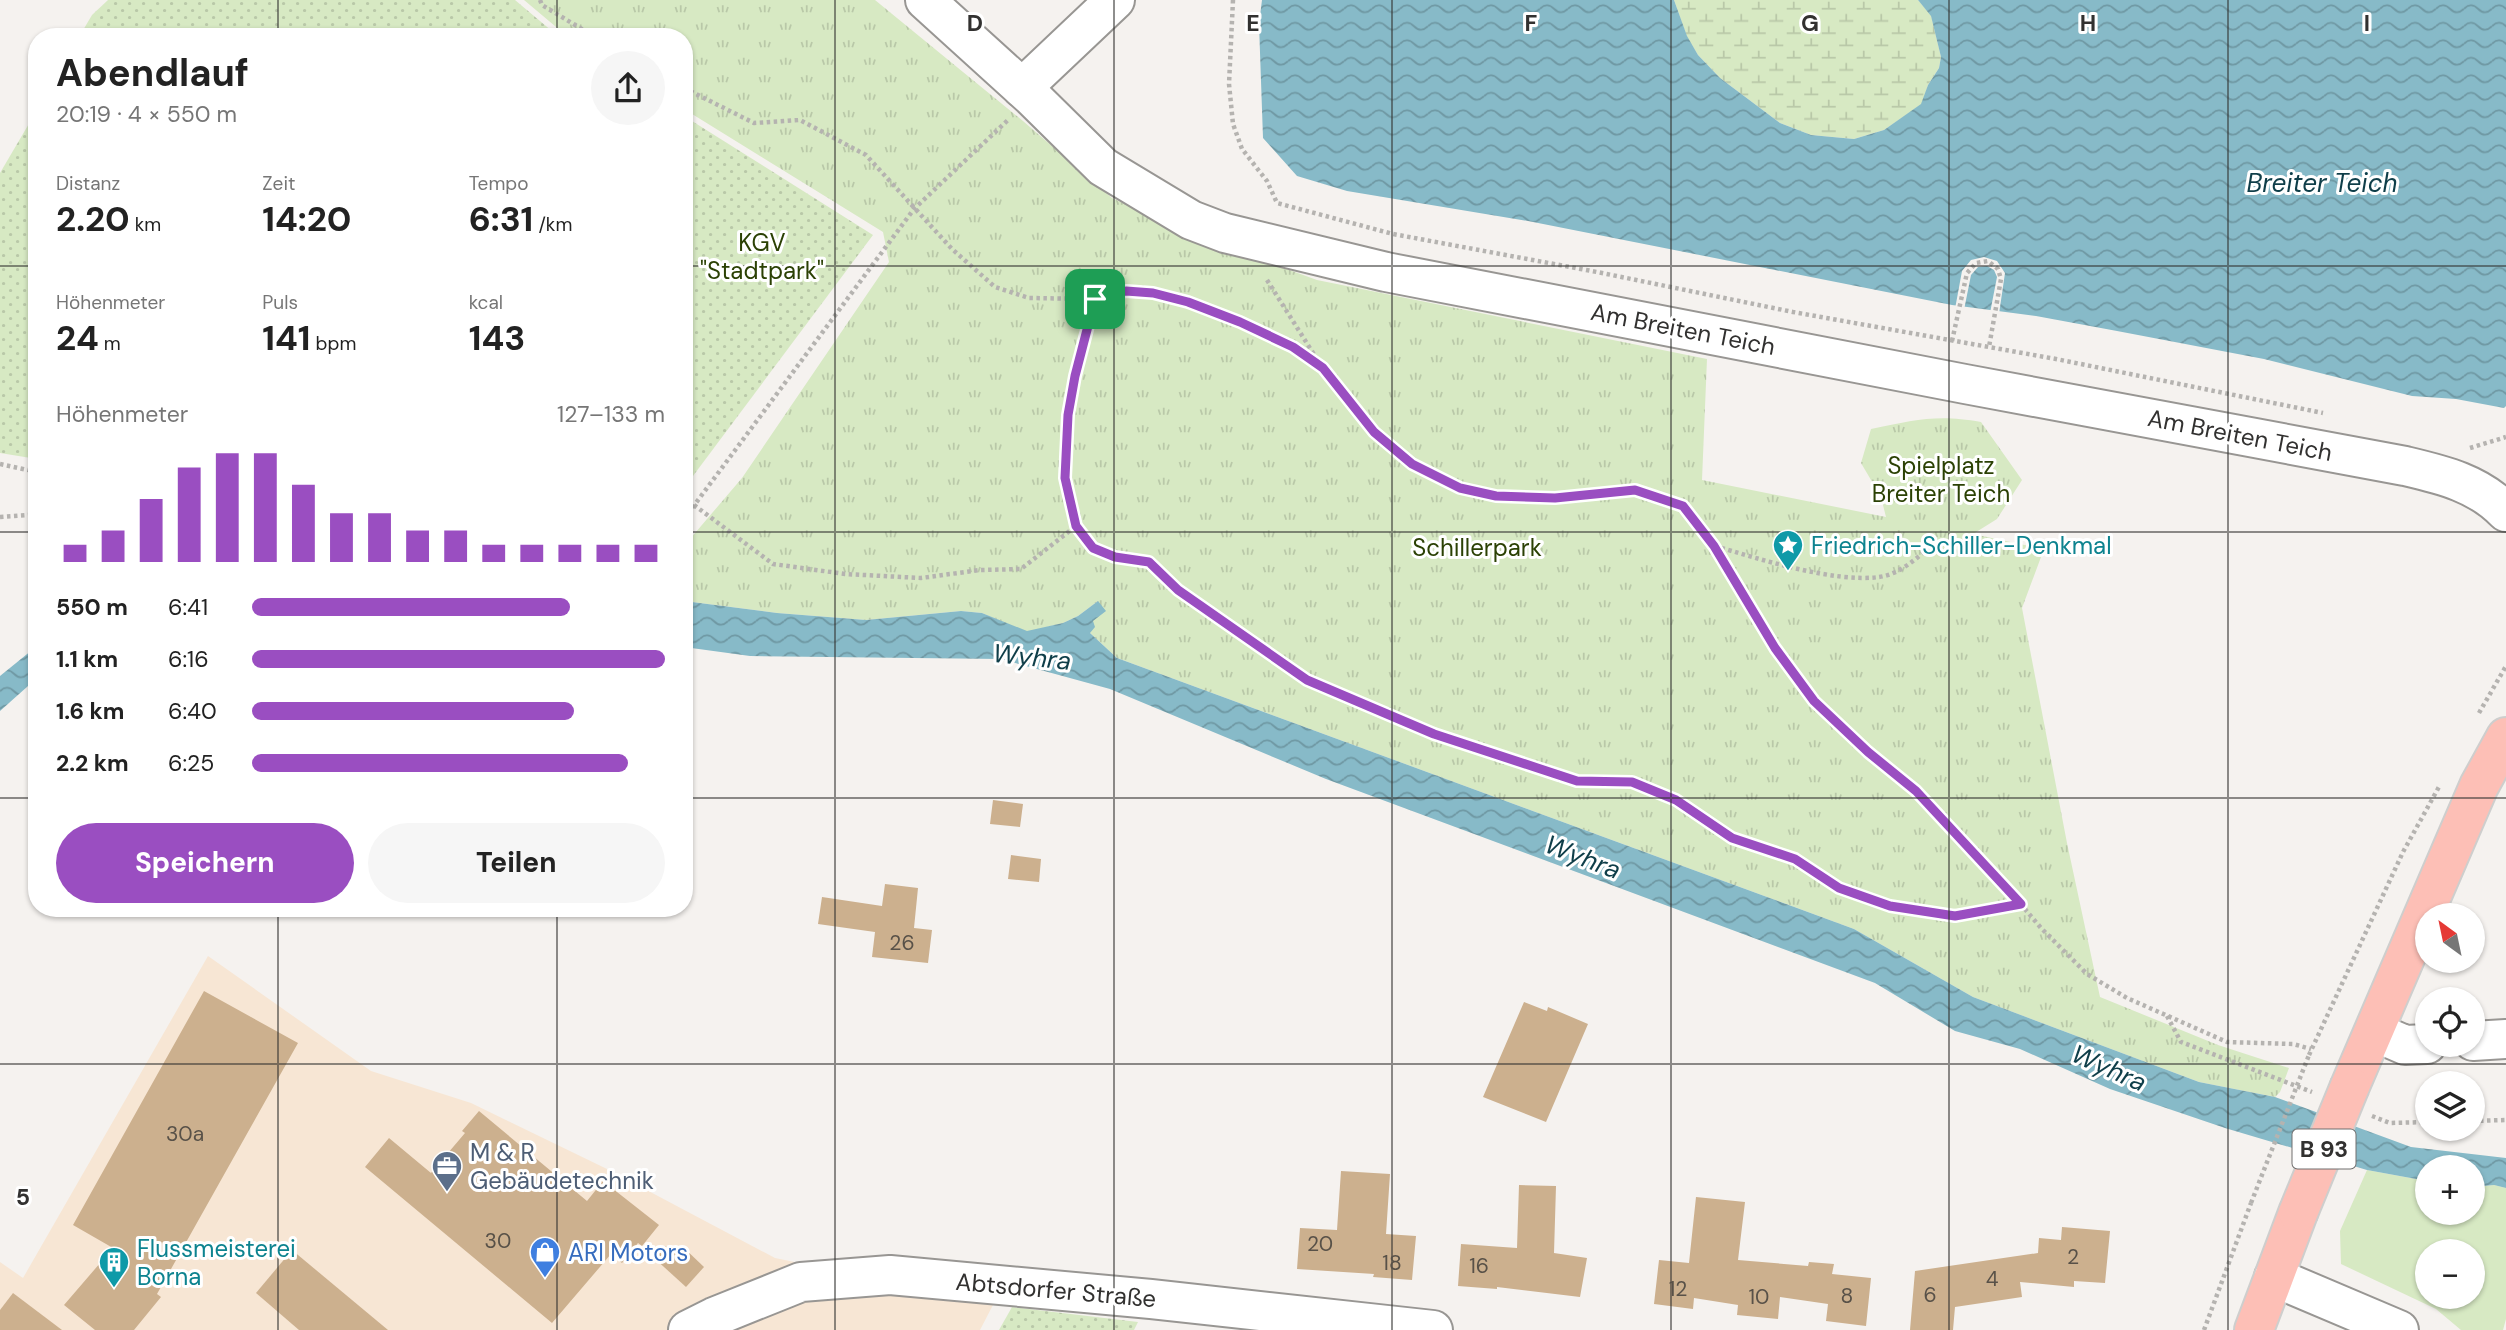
<!DOCTYPE html>
<html lang="de">
<head>
<meta charset="utf-8">
<style>
  :root { --surface:#fff; --page:#f6f6f6; --text:#222; --muted:#767676; --accent:#9a4ec1 }
  body { margin:0; font-family:"DM Sans",sans-serif; background:var(--page); color:var(--text); height:100vh; display:flex; flex-direction:column; font-size:26px; white-space:nowrap }
  * { box-sizing:border-box; margin:0 }
  p { font-size:23px; color:var(--muted) }
  .icon { flex:none; width:38px; height:38px; fill:none; stroke:currentColor; stroke-width:2; stroke-linecap:round; stroke-linejoin:round }
  .map { position:relative; flex:1; overflow:hidden }
  .side { position:absolute; left:28px; top:28px; width:665px; height:889px; display:flex; flex-direction:column; background:var(--surface); border-radius:28px; box-shadow:0 2px 5px #0004 }
  .side>* { flex:none }
  .needle { width:46px; rotate:327deg }
  .fabs { position:absolute; left:2415px; top:903px; display:grid; gap:14px }
  .fabs a { display:grid; place-items:center; width:70px; height:70px; border-radius:50%; background:var(--surface); box-shadow:0 2px 5px #0004; font-size:35px }
  .pin { position:absolute; display:grid; place-items:center; width:60px; height:60px; color:#fff; margin:-30px; border-radius:14px; box-shadow:0 4px 10px #0006 }
  .round { display:grid; place-items:center; flex:none; width:74px; height:74px; border-radius:37px; background:var(--page) }
  .overview { display:flex; align-items:center; justify-content:space-between; height:119px; padding:0 28px }
  h1 { font-size:38px; font-weight:700; line-height:52px }
  .figures { display:grid; grid-template-columns:repeat(3,1fr); gap:10px; height:119px; padding:7px 28px }
  .figures div { display:grid; align-content:center }
  .figures b { font-size:35px; font-weight:700 }
  .figures small { font-size:19px; font-weight:400 }
  .figures p { font-size:19px }
  .chart { height:196px; padding:14px 28px }
  .chart p { display:flex; justify-content:space-between }
  .chart svg { width:100%; height:126px; margin-top:7px; stroke:var(--accent); stroke-width:6 }
  .button { display:flex; gap:14px; margin-top:auto; padding:14px 28px }
  .button a { flex:1; height:80px; border-radius:42px; background:var(--accent); color:#fff; font-size:28px; font-weight:700; line-height:80px; text-align:center }
  .button a+a { background:var(--page); color:var(--text) }
  ul { padding:0 28px; list-style:none; font-size:23px }
  li { display:grid; grid-template-columns:112px 84px 1fr; align-items:center; height:52px }
  li i { height:18px; border-radius:9px; background:var(--accent) }
  .map>svg:first-child { display:block }
  .commercial { fill:#f7e6d4 }
  .grass { fill:#d7e9c3; fill-rule:evenodd }
  .wetland { fill:url(#wetland-marsh) }
  .park { fill:url(#park-tufts) }
  .garden { fill:url(#garden-dots) }
  .water { fill:url(#water-waves) }
  .pier { fill:#f5f2ef }
  .building { fill:#ccb08e }
  .lines { fill:none; stroke-linecap:round; stroke-linejoin:round }
  .minor-casing { stroke:#989693; stroke-width:42 }
  .major-casing { stroke:#cececd; stroke-width:42 }
  .path { stroke:#b5b3b0; stroke-width:4.5; stroke-dasharray:3.5 3.5; stroke-linecap:butt }
  .minor { stroke:#fff; stroke-width:38 }
  .major { stroke:#fdbfb6; stroke-width:38 }
  .major-bridge-casing { stroke:#cececd; stroke-width:42; stroke-linecap:butt }
  .path-bridge { stroke:#b5b3b0; stroke-width:4.5; stroke-dasharray:3.5 3.5; stroke-linecap:butt }
  .major-bridge { stroke:#fdbfb6; stroke-width:38 }
  .route-casing { stroke:#fff; stroke-width:14 }
  .route { stroke:#9a4ec1; stroke-width:9 }
  .grid { fill:none; stroke:#323130; stroke-width:2; stroke-opacity:0.55 }
  .labels { text-anchor:middle; dominant-baseline:central; stroke-width:6; stroke-linejoin:round; paint-order:stroke }
  .number-label { font-size:21px; fill:#585148 }
  .shield { fill:#fff; stroke:#706f6e; stroke-width:2 }
  .shield-label { font-size:23px; font-weight:bold; fill:#323130 }
  .park-label { font-size:24px; fill:#2b4104; stroke:#fff }
  .street-label { font-size:24px; fill:#323130; stroke:#fff }
  .culture-label { font-size:24px; fill:#0d838f; stroke:#fff; text-anchor:start }
  .service-label { font-size:24px; fill:#4e5e75; stroke:#fff; text-anchor:start }
  .shop-label { font-size:24px; fill:#366cbe; stroke:#fff; text-anchor:start }
  .water-label { font-size:26px; font-style:italic; fill:#0f3e49; stroke:#fff }
  .grid-label { font-size:23px; text-anchor:middle; font-weight:bold; fill:#323130; stroke:#fff; stroke-width:6; stroke-linejoin:round; paint-order:stroke }
</style>
</head>
<body>
<div class="map">
<svg width="2506" height="1330" viewBox="0 0 2506 1330">
  <defs>
    <pattern id="wetland-marsh" width="20" height="14" patternUnits="userSpaceOnUse" patternTransform="scale(1.75)"><rect width="20" height="14" fill="#d7e9c3"/><path d="M1 5h8M5 5V1M11 12h8M15 12V8" fill="none" stroke="#b9c8a8"/></pattern>
    <pattern id="park-tufts" width="24" height="20" patternUnits="userSpaceOnUse" patternTransform="scale(1.75)"><rect width="24" height="20" fill="#d7e9c3"/><path d="M3 7l-1-3M5 7V3M7 7l1-3M15 17l-1-3M17 17v-4M19 17l1-3" fill="none" stroke="#b9c8a8"/></pattern>
    <pattern id="garden-dots" width="8" height="8" patternUnits="userSpaceOnUse" patternTransform="scale(1.75)"><rect width="8" height="8" fill="#d7e9c3"/><path d="M2 2h.1M6 6h.1" fill="none" stroke="#b9c8a8" stroke-width="1.8" stroke-linecap="round"/></pattern>
    <pattern id="water-waves" width="16" height="10" patternUnits="userSpaceOnUse" patternTransform="scale(1.75)"><rect width="16" height="10" fill="#87bac8"/><path d="M0 5q4-4 8 0t8 0" fill="none" stroke="#6f98a3"/></pattern>
  </defs>
  <rect width="100%" height="100%" fill="#f5f2ef"/>
  <path class="commercial" d="M 208,956 L 371,1071 L 471,1103 L 607,1169 L 775,1258 L 994,1303 L 980,1330 L 0,1330 L 0,1262 L 23,1278 Z"/>
  <path class="grass" d="M 2367,1170 L 2427,1181 L 2427,1213 L 2473,1213 L 2473,1187 L 2494,1185 L 2506,1188 L 2506,1319 L 2503,1330 L 2461,1330 L 2436,1309 L 2341,1264 L 2340,1231 ZM 2427,1251 L 2473,1251 L 2473,1297 L 2427,1297 Z"/>
  <path class="wetland" d="M 1674,0 L 1918,0 L 1931,15 L 1941,57 L 1939,68 L 1928,85 L 1922,104 L 1884,130 L 1854,139 L 1811,135 L 1780,123 L 1720,78 L 1698,55 L 1687,37 Z"/>
  <path class="park" d="M 524,0 L 875,0 L 1023,121 L 1112,198 L 1188,233 L 1317,280 L 1707,359 L 1702,480 L 1886,517 L 1881,497 L 1861,463 L 1871,429 C 1915,420 1937,414 1981,422 L 2022,480 L 1997,519 L 1973,534 L 2044,549 L 2022,608 L 2067,843 L 2100,997 L 2218,1045 L 2289,1068 L 2280,1092 L 2275,1097 L 2199,1082 L 1973,997 L 1854,929 L 1117,658 L 1090,633 L 1098,601 L 1078,616 L 1063,623 L 1027,632 L 982,613 L 961,611 L 866,620 L 777,613 L 684,601 L 684,546 L 742,478 L 889,262 L 883,232 L 684,109 L 684,37 L 568,37 Z"/>
  <g class="garden">
    <path d="M 108,0 L 515,0 L 559,37 L 79,37 L 92,15 Z"/>
    <path d="M 37,110 L 37,459 L 0,453 L 0,173 Z"/>
    <path d="M 684,116 L 873,235 L 684,488 Z"/>
    <path d="M 1012,1307 L 1138,1322 L 1134,1330 L 999,1330 Z"/>
  </g>
  <g class="water">
    <path d="M 1262,0 L 1674,0 L 1687,36 L 1698,55 L 1720,78 L 1780,123 L 1811,135 L 1854,139 L 1884,130 L 1921,104 L 1928,85 L 1939,68 L 1941,57 L 1931,16 L 1918,0 L 2506,0 L 2506,406 L 2504,408 L 2456,399 L 2412,396 L 2264,359 L 2117,331 L 2036,316 L 1952,305 L 1528,221 L 1347,191 L 1297,176 L 1263,138 L 1259,24 Z"/>
    <path d="M 684,601 L 777,613 L 866,620 L 961,611 L 982,613 L 1027,631 L 1063,623 L 1078,616 L 1098,601 L 1106,611 L 1093,621 L 1095,627 L 1090,633 L 1117,658 L 1854,929 L 1973,997 L 2199,1082 L 2275,1097 L 2411,1147 L 2506,1158 L 2506,1188 L 2494,1185 L 2473,1187 L 2473,1167 L 2427,1167 L 2427,1181 L 2367,1170 L 2225,1128 L 2110,1089 L 2020,1049 L 1955,1031 L 1875,983 L 1326,779 L 1110,689 L 1001,659 L 750,656 L 684,647 Z"/>
    <path d="M 37,646 L 37,678 L 0,711 L 0,676 Z"/>
  </g>
  <path class="pier" d="M 1984,257 L 1997,261 L 2005,273 L 1999,314 L 1990,313 L 1997,277 L 1994,270 L 1987,266 L 1978,267 L 1971,275 L 1964,310 L 1955,309 L 1962,271 L 1971,260 Z"/>
  <g class="building">
    <path d="M 993,800 L 1023,804 L 1020,827 L 990,824 Z"/>
    <path d="M 1011,855 L 1041,859 L 1039,882 L 1008,879 Z"/>
    <path d="M 885,884 L 918,888 L 914,928 L 932,930 L 928,963 L 872,957 L 875,932 L 818,924 L 822,897 L 882,906 Z"/>
    <path d="M 204,991 L 298,1043 L 157,1294 L 161,1297 L 134,1330 L 95,1330 L 64,1305 L 113,1248 L 73,1225 Z"/>
    <path d="M 1524,1002 L 1547,1011 L 1548,1007 L 1588,1024 L 1546,1122 L 1483,1097 Z"/>
    <path d="M 479,1111 L 587,1201 L 603,1181 L 659,1225 L 642,1246 L 638,1243 L 622,1263 L 611,1254 L 552,1323 L 365,1167 L 389,1138 L 431,1173 L 465,1133 L 462,1131 Z"/>
    <path d="M 1341,1171 L 1390,1174 L 1386,1234 L 1416,1236 L 1412,1280 L 1373,1277 L 1374,1274 L 1297,1269 L 1300,1228 L 1337,1230 Z"/>
    <path d="M 1519,1185 L 1556,1186 L 1554,1253 L 1587,1258 L 1580,1297 L 1497,1287 L 1497,1289 L 1458,1286 L 1461,1244 L 1517,1248 Z"/>
    <path d="M 1696,1197 L 1745,1202 L 1738,1260 L 1808,1266 L 1809,1262 L 1834,1264 L 1832,1274 L 1871,1278 L 1866,1326 L 1826,1321 L 1828,1304 L 1780,1297 L 1778,1319 L 1737,1315 L 1738,1305 L 1694,1298 L 1693,1309 L 1654,1304 L 1659,1260 L 1689,1263 Z"/>
    <path d="M 2062,1227 L 2110,1231 L 2105,1283 L 2074,1281 L 2074,1287 L 2020,1282 L 2022,1297 L 1955,1307 L 1953,1330 L 1910,1330 L 1915,1271 L 2038,1253 L 2039,1238 L 2061,1240 Z"/>
    <path d="M 682,1246 L 704,1267 L 686,1287 L 642,1247 Z"/>
    <path d="M 292,1250 L 388,1330 L 299,1330 L 256,1293 Z"/>
    <path d="M 13,1293 L 62,1330 L 0,1330 L 0,1310 Z"/>
  </g>
  <g class="lines">
    <g class="minor-casing">
      <g id="minor">
        <path d="M 925,0 L 1032,97 L 1103,167 L 1191,220 L 1225,233 L 1386,272 L 1965,384 L 2405,466 C 2443,475 2478,483 2506,512"/>
        <path d="M 1022,88 L 1115,0"/>
        <path d="M 2375,1032 L 2405,1045 L 2427,1044"/>
        <path d="M 2473,1041 L 2506,1039"/>
        <path d="M 2274,1277 L 2399,1330"/>
        <path d="M 688,1330 L 714,1317 L 801,1282 L 890,1275 L 1151,1299 L 1433,1330"/>
      </g>
    </g>
    <g class="major-casing">
      <g id="major">
        <path d="M 2350,1086 L 2479,786 L 2506,737"/>
        <path d="M 2254,1330 L 2298,1213"/>
      </g>
    </g>
    <g class="path">
      <path d="M 540,0 L 542,5 L 595,37"/>
      <path d="M 1233,0 L 1229,84 L 1233,124 L 1242,149 L 1267,181 L 1277,203 L 1393,234 L 1597,272 L 1793,312 L 2056,359 L 2323,413"/>
      <path d="M 684,88 L 754,123 L 800,120 L 866,155 L 952,249 L 995,287 L 1029,298 L 1095,299 L 1075,376 L 1068,415 L 1064,478 L 1076,526 L 1093,548 L 1115,557 L 1149,562 L 1178,590 L 1307,680 L 1434,734 L 1576,781 L 1632,782 L 1676,801 L 1732,838 L 1795,859 L 1839,888 L 1890,906 L 1955,916 L 2021,904"/>
      <path d="M 1267,280 L 1320,364"/>
      <path d="M 1095,299 L 1126,291 L 1153,293 L 1188,302 L 1240,322 L 1293,347 L 1323,368 L 1374,432 L 1412,464 L 1460,488 L 1496,496 L 1555,498 L 1635,490 L 1683,506 L 1714,546 L 1775,648 L 1814,701 L 1868,752 L 1916,791 L 1991,869 L 2041,928 L 2087,974 L 2127,998 L 2227,1042 L 2293,1044 L 2311,1049"/>
      <path d="M 1952,341 L 1967,273 L 1976,263 L 1988,261 L 1998,269 L 2001,279 L 1989,347"/>
      <path d="M 2470,448 L 2506,437"/>
      <path d="M 0,464 L 37,472"/>
      <path d="M 694,505 L 773,564 L 845,574 L 921,578 L 980,570 L 1021,569 L 1076,526"/>
      <path d="M 0,517 L 29,515 L 37,512"/>
      <path d="M 684,519 L 914,209 L 1009,119"/>
      <path d="M 1715,546 C 1759,559 1834,583 1879,577 C 1901,574 1918,557 1934,543"/>
      <path d="M 2479,713 L 2506,666"/>
      <path d="M 2167,1016 L 2181,1042 L 2312,1092"/>
      <path d="M 2309,1055 L 2403,852 L 2440,785"/>
      <path d="M 2372,1116 L 2390,1123 L 2427,1122"/>
      <path d="M 2473,1121 L 2506,1120"/>
      <path d="M 2204,1330 L 2251,1203"/>
    </g>
    <use href="#minor" class="minor"/>
    <use href="#major" class="major"/>
    <g class="major-bridge-casing">
      <path id="major-bridge" d="M 2298,1213 L 2350,1086"/>
    </g>
    <path class="path-bridge" d="M 2251,1203 L 2309,1055"/>
    <use href="#major-bridge" class="major-bridge"/>
  </g>
  <g class="lines">
    <g class="route-casing">
      <path id="route" d="M 1126,291 L 1153,293 L 1188,302 L 1240,322 L 1293,347 L 1323,368 L 1374,432 L 1412,464 L 1460,488 L 1496,496 L 1555,498 L 1635,490 L 1683,506 L 1714,546 L 1775,648 L 1814,701 L 1868,752 L 1916,791 L 2021,904 L 1955,916 L 1890,906 L 1839,888 L 1795,859 L 1732,838 L 1676,800 L 1632,782 L 1577,781 L 1434,734 L 1307,680 L 1178,590 L 1149,562 L 1115,557 L 1093,548 L 1076,526 L 1065,478 L 1068,415 L 1075,376 L 1095,299 Z"/>
    </g>
    <use href="#route" class="route"/>
  </g>
  <path class="grid" d="M 278,0 L 278,37M 557,0 L 557,37M 835,0 L 835,1330M 1114,0 L 1114,1330M 1392,0 L 1392,1330M 1671,0 L 1671,1330M 1949,0 L 1949,1330M 2228,0 L 2228,1330M 0,266 L 37,266M 684,266 L 2506,266M 0,532 L 37,532M 684,532 L 2506,532M 0,798 L 37,798M 684,798 L 2506,798M 278,908 L 278,1330M 557,908 L 557,1330M 0,1064 L 2506,1064"/>
  <defs>
    <g id="sight-pin" transform="scale(1.575)"><path d="M0 17L-7.5 6A9.5 9.5 0 1 1 7.5 6Z" fill="#0f9aa8" stroke="#fff"/><path d="M0-6L1.8-2.2L6-1.7L2.9 1.2L3.7 5.4L0 3.3L-3.7 5.4L-2.9 1.2L-6-1.7L-1.8-2.2Z" fill="#fff"/></g>
    <g id="office-pin" transform="scale(1.575)"><path d="M0 17L-7.5 6A9.5 9.5 0 1 1 7.5 6Z" fill="#5c6f8a" stroke="#fff"/><path d="M-6-3h4V-5.5h4V-3h4V5H-6ZM-1-4.5V-3h2v-1.5ZM-6 0V1H6V0Z" fill="#fff"/></g>
    <g id="shop-pin" transform="scale(1.575)"><path d="M0 17L-7.5 6A9.5 9.5 0 1 1 7.5 6Z" fill="#3f7fe0" stroke="#fff"/><path d="M-5-2.5h2.3a2.7 3.5 0 0 1 5.4 0H5L5.5 6h-11ZM-1.5-2.5h3a1.5 2.3 0 0 0-3 0Z" fill="#fff"/></g>
    <g id="building-pin" transform="scale(1.575)"><path d="M0 17L-7.5 6A9.5 9.5 0 1 1 7.5 6Z" fill="#0f9aa8" stroke="#fff"/><path d="M-4-6H4V6H1V3H-1V6H-4ZM-2.5-4.3h1.7v1.8h-1.7ZM.8-4.3h1.7v1.8H.8ZM-2.5-1h1.7V.8h-1.7ZM.8-1h1.7V.8H.8Z" fill="#fff"/></g>
  </defs>
  <g fill-rule="evenodd">
    <use href="#sight-pin" x="1788" y="545"/>
    <use href="#office-pin" x="447" y="1166"/>
    <use href="#shop-pin" x="545" y="1252"/>
    <use href="#building-pin" x="114" y="1262"/>
  </g>
  <g class="labels">
    <g class="number-label">
      <text x="902" y="943">26</text>
      <text x="185" y="1134">30a</text>
      <text x="498" y="1241">30</text>
      <text x="1320" y="1244">20</text>
      <text x="2073" y="1257">2</text>
      <text x="1392" y="1263">18</text>
      <text x="1479" y="1266">16</text>
      <text x="1992" y="1279">4</text>
      <text x="1678" y="1289">12</text>
      <text x="1930" y="1295">6</text>
      <text x="1847" y="1296">8</text>
      <text x="1759" y="1297">10</text>
    </g>
    <rect class="shield" x="2292.5" y="1129.5" width="63" height="39" rx="5"/>
    <g class="shield-label">
      <text x="2324" y="1149">B 93</text>
    </g>
    <g class="park-label">
      <text x="762" y="242">KGV<tspan x="762" dy="28">"Stadtpark"</tspan></text>
      <text x="1941" y="465">Spielplatz<tspan x="1941" dy="28">Breiter Teich</tspan></text>
      <text x="1477" y="547">Schillerpark</text>
    </g>
    <g class="street-label">
      <text transform="translate(1683 329) rotate(11)">Am Breiten Teich</text>
      <text transform="translate(2240 435) rotate(11)">Am Breiten Teich</text>
      <text transform="translate(1056 1290) rotate(5)">Abtsdorfer Straße</text>
    </g>
    <g class="culture-label">
      <text x="1811" y="545">Friedrich-Schiller-Denkmal</text>
      <text x="137" y="1248">Flussmeisterei<tspan x="137" dy="28">Borna</tspan></text>
    </g>
    <g class="service-label">
      <text x="470" y="1152">M &amp; R<tspan x="470" dy="28">Gebäudetechnik</tspan></text>
    </g>
    <g class="shop-label">
      <text x="568" y="1252">ARI Motors</text>
    </g>
    <g class="water-label">
      <text x="2322" y="183">Breiter Teich</text>
      <text transform="translate(1032 657) rotate(6)">Wyhra</text>
      <text transform="translate(1583 857) rotate(21)">Wyhra</text>
      <text transform="translate(2109 1068) rotate(24)">Wyhra</text>
    </g>
  </g>
  <g class="grid-label">
    <text x="975" y="31">D</text>
    <text x="1253" y="31">E</text>
    <text x="1531" y="31">F</text>
    <text x="1810" y="31">G</text>
    <text x="2088" y="31">H</text>
    <text x="2367" y="31">I</text>
    <text x="23" y="1205">5</text>
  </g>
</svg>
<div class="fabs">
<a><svg class="needle" viewBox="-14 -14 28 28"><path d="M0-13l5 13h-10z" fill="#e53935"/><path d="M0 13l5-13h-10z" fill="#767676"/></svg></a>
<a><svg class="icon" aria-label="locate" viewBox="0 0 24 24"><circle cx="12" cy="12" r="6"/><path d="M12 2v4M12 18v4M2 12h4M18 12h4"/></svg></a>
<a><svg class="icon" aria-label="layers" viewBox="0 0 24 24"><path d="M12 4l9 5-9 5-9-5zM3 14l9 5 9-5"/></svg></a>
<a>+</a>
<a>−</a>
</div>
<div class="pin" style="left:1095px;top:299px;background:#1e9e55"><svg class="icon" aria-label="arrive" viewBox="0 0 24 24"><path d="M6 21V4h12l-3 4 3 4H6"/></svg></div>
<section class="side">
<div class="overview"><div><h1>Abendlauf</h1><p>20:19 · 4 × 550 m</p></div><a class="round"><svg class="icon" aria-label="share" viewBox="0 0 24 24"><path d="M12 15V3M7 8l5-5 5 5M5 13v7h14v-7"/></svg></a></div>
<div class="figures">
<div><p>Distanz</p><b>2.20<small> km</small></b></div>
<div><p>Zeit</p><b>14:20</b></div>
<div><p>Tempo</p><b>6:31<small> /km</small></b></div>
</div>
<div class="figures">
<div><p>Höhenmeter</p><b>24<small> m</small></b></div>
<div><p>Puls</p><b>141<small> bpm</small></b></div>
<div><p>kcal</p><b>143</b></div>
</div>
<div class="chart"><p><span>Höhenmeter</span>127–133 m</p>
<svg viewBox="0 0 160 44" preserveAspectRatio="none"><path d="M5 44V38M15 44V33M25 44V22M35 44V11M45 44V6M55 44V6M65 44V17M75 44V27M85 44V27M95 44V33M105 44V33M115 44V38M125 44V38M135 44V38M145 44V38M155 44V38"/></svg>
</div>
<ul>
<li><b>550 m</b>6:41<i style="width:77%"></i></li>
<li><b>1.1 km</b>6:16<i style="width:100%"></i></li>
<li><b>1.6 km</b>6:40<i style="width:78%"></i></li>
<li><b>2.2 km</b>6:25<i style="width:91%"></i></li>
</ul>
<div class="button"><a>Speichern</a><a>Teilen</a></div>
</section>
</div>
</body>
</html>
